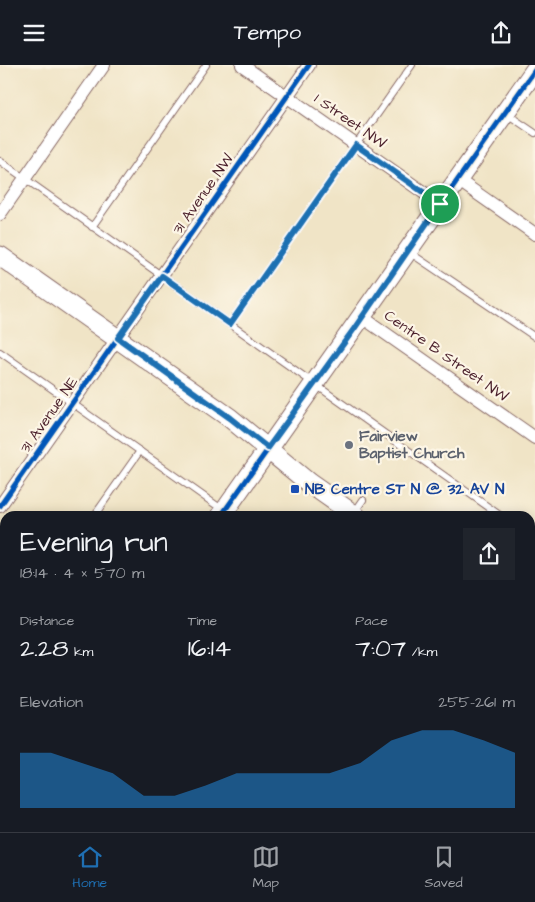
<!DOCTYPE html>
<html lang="en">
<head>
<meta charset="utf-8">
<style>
  :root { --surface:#171b24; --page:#20242c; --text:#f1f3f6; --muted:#9ea1a6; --line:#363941; --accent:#1f6fb2 }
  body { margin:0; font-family:"Architects Daughter",sans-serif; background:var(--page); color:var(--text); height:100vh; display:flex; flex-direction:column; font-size:19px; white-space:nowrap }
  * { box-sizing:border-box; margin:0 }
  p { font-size:16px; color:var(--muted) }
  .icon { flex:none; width:28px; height:28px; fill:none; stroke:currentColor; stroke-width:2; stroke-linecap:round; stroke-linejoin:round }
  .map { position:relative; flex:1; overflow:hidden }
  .details { position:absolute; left:0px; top:446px; width:535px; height:321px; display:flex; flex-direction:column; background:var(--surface); border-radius:15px 15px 0 0; box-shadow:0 2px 12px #0003 }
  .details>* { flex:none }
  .pin { position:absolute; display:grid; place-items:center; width:42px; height:42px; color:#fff; margin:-21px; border:2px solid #fff; border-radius:50%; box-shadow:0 1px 5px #0007 }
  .round { display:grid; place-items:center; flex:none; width:52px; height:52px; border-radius:0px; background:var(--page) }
  .overview { display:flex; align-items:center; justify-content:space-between; height:85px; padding:0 20px }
  h1 { font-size:28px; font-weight:600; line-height:38px }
  .stats { display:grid; grid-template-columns:repeat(3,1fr); gap:8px; height:85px; padding:5px 20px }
  .stats div { display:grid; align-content:center }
  .stats b { font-size:25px; font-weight:600 }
  .stats small { font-size:14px; font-weight:400 }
  .stats p { font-size:14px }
  .chart { height:140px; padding:10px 20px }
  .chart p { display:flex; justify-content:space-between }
  .chart svg { width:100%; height:90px; margin-top:5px; fill:var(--accent); opacity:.7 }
  header { display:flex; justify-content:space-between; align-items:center; height:65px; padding:0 20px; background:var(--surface); font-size:22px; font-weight:600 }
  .tab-bar { display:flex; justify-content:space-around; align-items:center; height:70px; border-top:1px solid var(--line); background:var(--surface); font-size:14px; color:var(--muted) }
  .tab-bar a { display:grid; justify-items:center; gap:2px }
  .tab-bar .active { color:var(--accent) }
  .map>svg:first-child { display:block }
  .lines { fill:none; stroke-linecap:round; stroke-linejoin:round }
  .lane-casing { stroke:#846461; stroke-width:8 }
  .street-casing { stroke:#846461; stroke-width:14 }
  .secondary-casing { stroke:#846461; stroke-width:21 }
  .lane { stroke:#fff; stroke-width:6 }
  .street { stroke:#fff; stroke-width:12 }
  .secondary { stroke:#fff; stroke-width:19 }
  .cycleway-casing { stroke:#fcf5e5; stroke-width:8 }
  .cycleway { stroke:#0057b8; stroke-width:5 }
  .route-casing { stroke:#fff; stroke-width:10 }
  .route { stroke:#1f6fb2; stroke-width:6 }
  .worship-dot { fill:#6b7280; stroke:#fcf5e5; stroke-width:2 }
  .transit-dot { fill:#1a4fb4; stroke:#fcf5e5; stroke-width:2 }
  .labels { text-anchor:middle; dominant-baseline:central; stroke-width:4.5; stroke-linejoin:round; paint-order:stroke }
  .street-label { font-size:15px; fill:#4a1f2b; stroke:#fcf5e5 }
  .worship-label { font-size:15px; font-weight:bold; fill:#5b616d; stroke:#fcf5e5; text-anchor:start }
  .transit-label { font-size:15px; font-weight:bold; fill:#164399; stroke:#fcf5e5; text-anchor:start }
</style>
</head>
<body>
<header><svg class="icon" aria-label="menu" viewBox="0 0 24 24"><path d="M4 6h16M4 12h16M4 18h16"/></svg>Tempo<svg class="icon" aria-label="share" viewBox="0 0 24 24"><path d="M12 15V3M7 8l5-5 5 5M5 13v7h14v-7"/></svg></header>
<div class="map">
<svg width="535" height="767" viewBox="0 0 535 767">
  <rect width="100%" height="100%" fill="#fcf5e5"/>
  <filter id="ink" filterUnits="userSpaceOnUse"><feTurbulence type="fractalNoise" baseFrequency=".02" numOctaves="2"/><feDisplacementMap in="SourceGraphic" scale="10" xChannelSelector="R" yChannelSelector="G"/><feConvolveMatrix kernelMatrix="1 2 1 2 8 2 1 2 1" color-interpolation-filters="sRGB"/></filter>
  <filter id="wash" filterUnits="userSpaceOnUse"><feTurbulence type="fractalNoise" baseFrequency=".0096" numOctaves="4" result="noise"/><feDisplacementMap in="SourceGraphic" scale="20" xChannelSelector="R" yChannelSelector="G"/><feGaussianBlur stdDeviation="1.12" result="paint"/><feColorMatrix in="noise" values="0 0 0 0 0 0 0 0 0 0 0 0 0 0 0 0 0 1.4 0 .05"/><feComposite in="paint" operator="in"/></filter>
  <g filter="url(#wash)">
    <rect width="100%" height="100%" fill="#f0e4c6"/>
  </g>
  <g filter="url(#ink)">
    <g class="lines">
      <g class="lane-casing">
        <g id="lane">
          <path d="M 507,49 L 535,68"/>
          <path d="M 0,96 L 501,451"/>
          <path d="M 92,162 L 206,0"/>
          <path d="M 409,187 L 535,272"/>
          <path d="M 230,259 L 412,0"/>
          <path d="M 0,287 L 223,445"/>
          <path d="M 354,448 L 363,435"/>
          <path d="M 94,451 L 140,386"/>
          <path d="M 530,472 L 535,475"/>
          <path d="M 0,584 L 5,577"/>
          <path d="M 530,678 L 535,681"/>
          <path d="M 98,767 L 102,762"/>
        </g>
      </g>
      <g class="street-casing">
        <g id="street">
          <path d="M 242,0 L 440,139"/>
          <path d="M 458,115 L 535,169"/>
          <path d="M 0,149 L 104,0"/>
          <path d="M 362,252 L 535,373"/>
          <path d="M 0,441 L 309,0"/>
          <path d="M 0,571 L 5,574"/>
          <path d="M 274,762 L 281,767"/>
          <path d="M 503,762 L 510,767"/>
          <path d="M 200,767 L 203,762"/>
          <path d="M 400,767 L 403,762"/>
        </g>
      </g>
      <g class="secondary-casing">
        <g id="secondary">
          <path d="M 0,191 L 230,353 L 309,418 L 356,451"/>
          <path d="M 221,451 L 535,5"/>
          <path d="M 530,575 L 535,579"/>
          <path d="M 1,767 L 5,761"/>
        </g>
      </g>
      <use href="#lane" class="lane"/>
      <use href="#street" class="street"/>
      <use href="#secondary" class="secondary"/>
      <g class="cycleway-casing">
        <g id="cycleway">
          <path d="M 0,441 L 309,0"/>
          <path d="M 221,451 L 535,5"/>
        </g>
      </g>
      <use href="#cycleway" class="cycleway"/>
    </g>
  </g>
  <g class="lines" filter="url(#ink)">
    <g class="route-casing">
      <path id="route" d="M 356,80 L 440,139 L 354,264 L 268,383 L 230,353 L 118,273 L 162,211 L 230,259 Z"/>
    </g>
    <use href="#route" class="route"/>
  </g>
  <circle class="worship-dot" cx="349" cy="380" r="5"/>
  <rect class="transit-dot" x="290" y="419" width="10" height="10" rx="2.5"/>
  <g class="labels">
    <g class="street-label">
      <text transform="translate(350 56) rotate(35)">1 Street NW</text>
      <text transform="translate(203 129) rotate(-55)">31 Avenue NW</text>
      <text transform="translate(446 291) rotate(35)">Centre B Street NW</text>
      <text transform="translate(49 350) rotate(-55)">31 Avenue NE</text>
    </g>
    <g class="worship-label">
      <text x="359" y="371">Fairview<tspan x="359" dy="17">Baptist Church</tspan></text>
    </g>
    <g class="transit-label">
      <text x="305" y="424">NB Centre ST N @ 32 AV N</text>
    </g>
  </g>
</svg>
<div class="pin" style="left:440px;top:139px;background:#1e9e55"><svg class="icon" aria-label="arrive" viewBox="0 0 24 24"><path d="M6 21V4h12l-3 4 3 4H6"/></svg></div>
<section class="details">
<div class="overview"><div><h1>Evening run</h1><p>18:14 · 4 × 570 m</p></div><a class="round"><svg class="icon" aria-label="share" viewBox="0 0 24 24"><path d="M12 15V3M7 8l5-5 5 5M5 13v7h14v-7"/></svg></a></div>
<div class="stats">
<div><p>Distance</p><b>2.28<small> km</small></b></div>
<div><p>Time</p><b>16:14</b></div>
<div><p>Pace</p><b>7:07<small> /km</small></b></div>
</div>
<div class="chart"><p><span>Elevation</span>255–261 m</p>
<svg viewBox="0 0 160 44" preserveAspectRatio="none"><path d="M0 44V17L10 17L20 22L30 27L40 38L50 38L60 33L70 27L80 27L90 27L100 27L110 22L120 11L130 6L140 6L150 11L160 17V44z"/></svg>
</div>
</section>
</div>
<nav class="tab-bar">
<a class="active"><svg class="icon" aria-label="home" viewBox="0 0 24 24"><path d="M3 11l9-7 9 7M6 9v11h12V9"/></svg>Home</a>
<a><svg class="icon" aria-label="map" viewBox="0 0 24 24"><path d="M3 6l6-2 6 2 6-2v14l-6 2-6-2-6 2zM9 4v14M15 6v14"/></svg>Map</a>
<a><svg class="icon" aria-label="saved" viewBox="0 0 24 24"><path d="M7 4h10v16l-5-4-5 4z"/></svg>Saved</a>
</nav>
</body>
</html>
